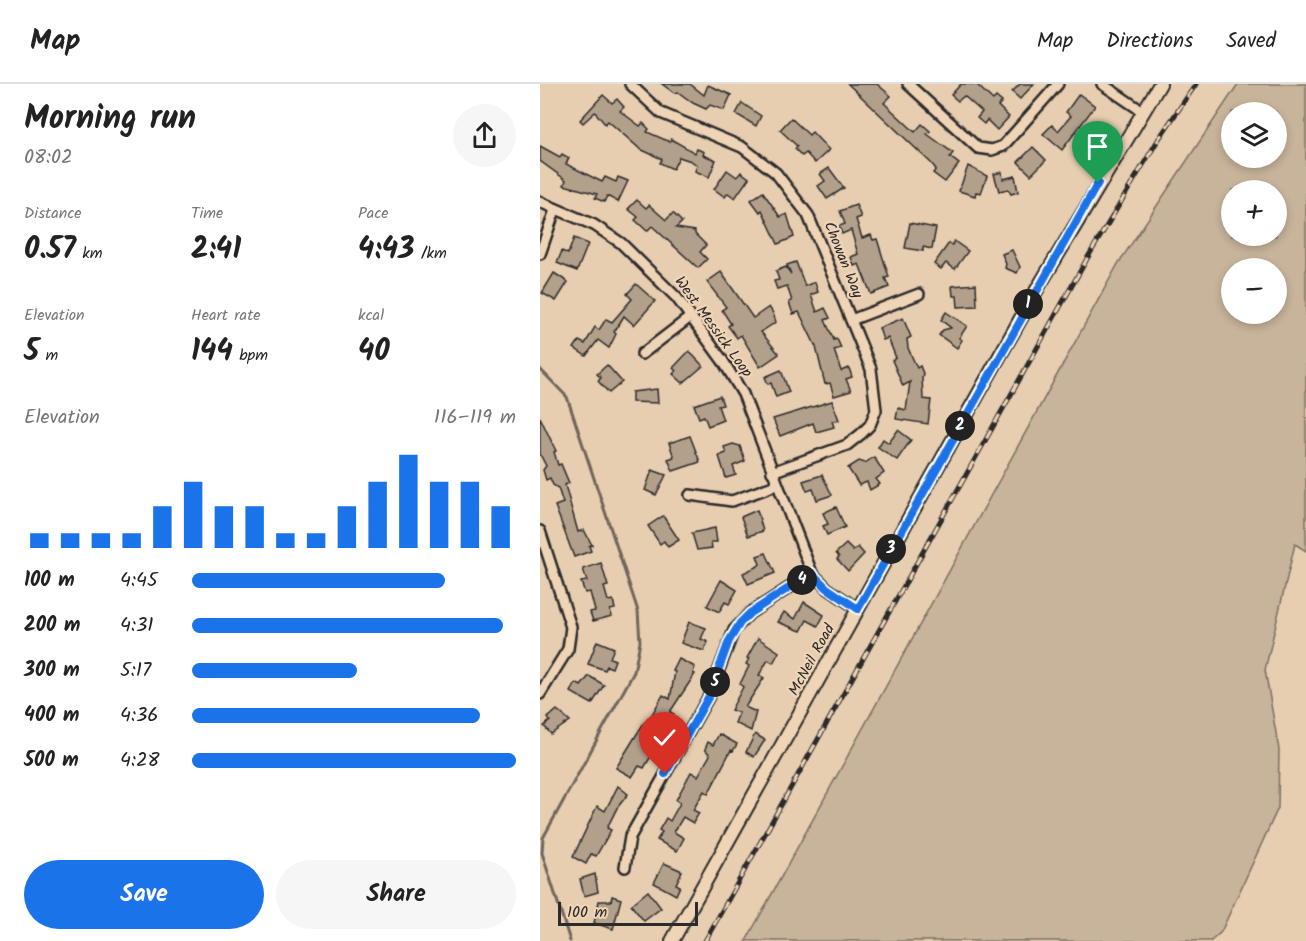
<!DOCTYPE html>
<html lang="en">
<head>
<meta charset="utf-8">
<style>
  :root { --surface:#fff; --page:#f6f6f6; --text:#222; --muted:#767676; --line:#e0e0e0; --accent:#1a73e8 }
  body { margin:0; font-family:Kalam,sans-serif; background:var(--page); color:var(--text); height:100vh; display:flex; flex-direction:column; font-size:22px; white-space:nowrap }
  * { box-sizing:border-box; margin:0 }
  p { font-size:20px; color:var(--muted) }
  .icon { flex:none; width:33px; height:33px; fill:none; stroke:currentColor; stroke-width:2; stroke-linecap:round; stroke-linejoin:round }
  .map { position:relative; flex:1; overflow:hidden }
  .drawer { display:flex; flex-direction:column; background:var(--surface); width:540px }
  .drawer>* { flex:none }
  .fabs { position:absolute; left:681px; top:18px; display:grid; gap:12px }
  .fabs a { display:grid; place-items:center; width:66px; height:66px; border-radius:50%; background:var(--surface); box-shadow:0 3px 9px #0003; font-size:30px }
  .scale { position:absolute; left:18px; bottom:15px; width:140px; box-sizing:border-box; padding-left:6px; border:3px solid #2b2b2b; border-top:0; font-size:16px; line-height:21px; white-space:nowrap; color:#2b2b2b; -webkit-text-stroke:4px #efd5b6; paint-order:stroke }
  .pin { position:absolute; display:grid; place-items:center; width:51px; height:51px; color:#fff; margin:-62px -26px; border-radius:50% 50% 50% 0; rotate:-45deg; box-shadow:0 0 6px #0007 }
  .pin .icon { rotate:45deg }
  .km { position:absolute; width:30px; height:30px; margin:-15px; border-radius:50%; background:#222; color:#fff; font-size:16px; line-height:30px; text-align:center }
  .round { display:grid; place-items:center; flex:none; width:63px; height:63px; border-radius:32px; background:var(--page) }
  .headline { display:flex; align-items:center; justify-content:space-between; height:102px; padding:0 24px }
  h1 { font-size:33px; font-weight:700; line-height:45px }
  .figures { display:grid; grid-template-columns:repeat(3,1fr); gap:9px; height:102px; padding:6px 24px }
  .figures div { display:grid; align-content:center }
  .figures b { font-size:30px; font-weight:700 }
  .figures small { font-size:16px; font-weight:400 }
  .figures p { font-size:16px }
  .chart { height:168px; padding:12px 24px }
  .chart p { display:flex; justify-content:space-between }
  .chart svg { width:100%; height:108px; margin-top:6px; stroke:var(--accent); stroke-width:6 }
  .button { display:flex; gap:12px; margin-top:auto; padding:12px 24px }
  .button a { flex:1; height:69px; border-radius:36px; background:var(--accent); color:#fff; font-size:24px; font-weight:700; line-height:69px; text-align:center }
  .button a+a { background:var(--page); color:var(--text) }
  ul { padding:0 24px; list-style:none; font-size:20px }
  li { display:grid; grid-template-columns:96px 72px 1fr; align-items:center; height:45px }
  li i { height:15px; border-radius:8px; background:var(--accent) }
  header { display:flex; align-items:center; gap:36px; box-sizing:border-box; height:84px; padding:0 30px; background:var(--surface); border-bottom:2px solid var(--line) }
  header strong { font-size:28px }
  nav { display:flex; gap:33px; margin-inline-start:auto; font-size:21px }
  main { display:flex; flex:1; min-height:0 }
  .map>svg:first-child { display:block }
  .green { fill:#c8b39b; stroke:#7a6f63; stroke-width:1.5; fill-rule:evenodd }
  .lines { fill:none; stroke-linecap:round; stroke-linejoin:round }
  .stream { stroke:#6f665b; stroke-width:3 }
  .building { fill:#b2a08b; stroke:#2b2b2b; stroke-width:1.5 }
  .minor-casing { stroke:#2b2b2b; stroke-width:14 }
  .major-casing { stroke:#2b2b2b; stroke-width:16 }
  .minor { stroke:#efd5b6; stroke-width:9 }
  .major { stroke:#efd5b6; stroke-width:12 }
  .rail-casing { stroke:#2b2b2b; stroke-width:5 }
  .rail { stroke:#efd5b6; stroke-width:3; stroke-dasharray:9; stroke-linecap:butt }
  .route-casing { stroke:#fff; stroke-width:12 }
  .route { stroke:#1a73e8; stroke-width:8 }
  .labels { text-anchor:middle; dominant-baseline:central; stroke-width:4.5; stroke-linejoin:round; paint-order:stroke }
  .street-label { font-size:15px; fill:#2b2b2b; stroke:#efd5b6 }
</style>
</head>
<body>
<header>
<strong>Map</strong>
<nav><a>Map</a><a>Directions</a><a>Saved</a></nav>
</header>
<main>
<section class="drawer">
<div class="headline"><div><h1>Morning run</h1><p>08:02</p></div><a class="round"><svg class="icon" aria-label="share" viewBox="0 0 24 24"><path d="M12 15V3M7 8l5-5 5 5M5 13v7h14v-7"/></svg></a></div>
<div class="figures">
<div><p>Distance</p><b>0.57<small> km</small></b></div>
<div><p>Time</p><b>2:41</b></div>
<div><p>Pace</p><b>4:43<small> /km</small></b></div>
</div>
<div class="figures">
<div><p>Elevation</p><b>5<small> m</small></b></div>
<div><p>Heart rate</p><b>144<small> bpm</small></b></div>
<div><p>kcal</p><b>40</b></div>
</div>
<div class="chart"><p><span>Elevation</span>116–119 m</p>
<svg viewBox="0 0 160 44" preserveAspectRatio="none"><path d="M5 44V38M15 44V38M25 44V38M35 44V38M45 44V27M55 44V17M65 44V27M75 44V27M85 44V38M95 44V38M105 44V27M115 44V17M125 44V6M135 44V17M145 44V17M155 44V27"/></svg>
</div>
<ul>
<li><b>100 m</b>4:45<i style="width:78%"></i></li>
<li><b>200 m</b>4:31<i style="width:96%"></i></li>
<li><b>300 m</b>5:17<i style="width:51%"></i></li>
<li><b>400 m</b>4:36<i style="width:89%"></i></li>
<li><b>500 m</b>4:28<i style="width:100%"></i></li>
</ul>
<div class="button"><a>Save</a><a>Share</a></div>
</section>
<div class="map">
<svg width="766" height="857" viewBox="0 0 766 857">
  <rect width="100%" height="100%" fill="#e7ceb0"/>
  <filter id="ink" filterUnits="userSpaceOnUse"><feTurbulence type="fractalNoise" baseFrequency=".0167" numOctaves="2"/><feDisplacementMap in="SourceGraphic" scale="12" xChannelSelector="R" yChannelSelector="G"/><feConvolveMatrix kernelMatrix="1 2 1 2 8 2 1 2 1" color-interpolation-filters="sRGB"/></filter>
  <g filter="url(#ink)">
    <path class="green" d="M 698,0 L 766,0 L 766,467 L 755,460 L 725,586 L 739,666 L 738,724 L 681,848 L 671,857 L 206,857 L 578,180 ZM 692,28 L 736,28 L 736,74 L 692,74 ZM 692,106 L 736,106 L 736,152 L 692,152 ZM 692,184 L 736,184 L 736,230 L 692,230 Z"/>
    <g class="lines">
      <path class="stream" d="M 0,285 L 27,313 L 98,527 L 100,558 L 94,588 L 3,754 L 2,769 L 30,857"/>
    </g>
    <g class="building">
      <path d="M 122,0 L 150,0 L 164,11 L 168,1 L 191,11 L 184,26 L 170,21 L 166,25 L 153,19 L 138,8 L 134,9 Z"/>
      <path d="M 308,0 L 337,0 L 351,12 L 344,19 L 375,48 L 382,40 L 390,47 L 387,50 L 413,69 L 410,73 L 419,80 L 405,98 L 393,89 L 396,85 L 391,79 Z"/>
      <path d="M 421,0 L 436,0 L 453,16 L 456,13 L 462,18 L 458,22 L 469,33 L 457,46 L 447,36 L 444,40 L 437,34 L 442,28 L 424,12 L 418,17 L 411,11 Z"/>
      <path d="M 480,0 L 494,0 L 480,15 L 472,8 Z"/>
      <path d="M 539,10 L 555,22 L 522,66 L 503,50 L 512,41 L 518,47 L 531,32 L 526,28 Z"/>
      <path d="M 63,11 L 72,19 L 77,15 L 84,23 L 80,27 L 100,42 L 103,39 L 109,45 L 107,48 L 130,58 L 131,55 L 155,69 L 157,65 L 164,68 L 163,71 L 176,76 L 169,93 L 155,87 L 157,81 L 151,77 L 139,73 L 133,85 L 120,79 L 122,75 L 100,65 L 68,37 L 65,40 L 55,28 L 43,39 L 40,36 Z"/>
      <path d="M 202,19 L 221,32 L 216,42 L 196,30 Z"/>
      <path d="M 251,34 L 269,51 L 272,48 L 289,66 L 275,79 L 266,69 L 262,72 L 255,65 L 257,62 L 240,46 Z"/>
      <path d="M 0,62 L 20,73 L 22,70 L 29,74 L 26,80 L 62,98 L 65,93 L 76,98 L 78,93 L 88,97 L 78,118 L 67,112 L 64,118 L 55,114 L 57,110 L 24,101 L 26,96 L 0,77 Z"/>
      <path d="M 493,63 L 506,76 L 491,91 L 478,78 Z"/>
      <path d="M 428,82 L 447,92 L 441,109 L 436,108 L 435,112 L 419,107 Z"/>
      <path d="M 289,84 L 304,104 L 287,115 L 278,102 L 285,97 L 280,90 Z"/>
      <path d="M 187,86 L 197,93 L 201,88 L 209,94 L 195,114 L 188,109 L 185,113 L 174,105 Z"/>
      <path d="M 462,88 L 463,95 L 475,92 L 478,108 L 471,110 L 468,105 L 459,107 L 454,90 Z"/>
      <path d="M 223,108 L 240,133 L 247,130 L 254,153 L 238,160 L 222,126 L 220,128 L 211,116 Z"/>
      <path d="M 97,116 L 106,124 L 109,121 L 126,136 L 133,129 L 142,138 L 136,144 L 155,147 L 155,150 L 166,161 L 160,168 L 167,175 L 158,184 L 112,142 L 107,147 L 95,136 L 98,133 L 88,125 Z"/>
      <path d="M 316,121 L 321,133 L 316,135 L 322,154 L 331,151 L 333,156 L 337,155 L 349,193 L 345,194 L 349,203 L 331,210 L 319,180 L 314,182 L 311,173 L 318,170 L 311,146 L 302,150 L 299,142 L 305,140 L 300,127 Z"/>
      <path d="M 370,139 L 396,144 L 392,165 L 383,163 L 383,167 L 365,164 Z"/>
      <path d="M 34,154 L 48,160 L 37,187 L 17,179 L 22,167 L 28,170 Z"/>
      <path d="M 414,157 L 428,167 L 415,185 L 406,179 L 401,185 L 394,180 L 409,159 L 412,161 Z"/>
      <path d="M 472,166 L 480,183 L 477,189 L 465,184 L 466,180 L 462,170 Z"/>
      <path d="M 256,178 L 265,202 L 275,198 L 278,208 L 271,211 L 277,228 L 285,224 L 290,234 L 285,236 L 294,256 L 297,255 L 301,264 L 294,266 L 301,287 L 309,284 L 312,293 L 306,295 L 311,307 L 294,312 L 290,299 L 285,300 L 276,263 L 259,228 L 253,230 L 249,218 L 252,217 L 247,202 L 237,205 L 234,197 L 239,196 L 236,187 L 246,183 L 251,190 L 247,181 Z"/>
      <path d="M 181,188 L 213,234 L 229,223 L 233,229 L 236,238 L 221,248 L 239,270 L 220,283 L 201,251 L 197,254 L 188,242 L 191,240 L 182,226 L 186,223 L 167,198 Z"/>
      <path d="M 14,189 L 28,198 L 16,217 L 2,209 Z"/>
      <path d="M 96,200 L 115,217 L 94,241 L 84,232 L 74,248 L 76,250 L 69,264 L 58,256 L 46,272 L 34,264 L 39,257 L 45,260 L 55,243 L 59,246 L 66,235 L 72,238 L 92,215 L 87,210 Z"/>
      <path d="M 436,200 L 437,222 L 418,223 L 417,212 L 413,212 L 412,202 Z"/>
      <path d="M 406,228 L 427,242 L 419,254 L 422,256 L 417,264 L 399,251 L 403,246 L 411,244 L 401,236 Z"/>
      <path d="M 363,234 L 371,253 L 367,255 L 368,264 L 377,284 L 380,282 L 384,292 L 382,293 L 383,315 L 391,316 L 388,340 L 356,335 L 358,324 L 366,326 L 370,298 L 363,302 L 352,276 L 356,274 L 348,254 L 343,256 L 339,244 Z"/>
      <path d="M 149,267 L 163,282 L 143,299 L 133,290 L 136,287 L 133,284 Z"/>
      <path d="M 67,281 L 82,298 L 69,309 L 58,297 L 61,294 L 57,290 Z"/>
      <path d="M 241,286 L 249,308 L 236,313 L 231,299 L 228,300 L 225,293 Z"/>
      <path d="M 117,305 L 118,319 L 92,318 L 92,308 Z"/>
      <path d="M 180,312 L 183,321 L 178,322 L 183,336 L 168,342 L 164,332 L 159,334 L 154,321 Z"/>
      <path d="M 292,317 L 299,336 L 292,337 L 294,343 L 276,348 L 273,339 L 240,352 L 233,335 Z"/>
      <path d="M 0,333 L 16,367 L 14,368 L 18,381 L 21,380 L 29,399 L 25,401 L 38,448 L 44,446 L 52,461 L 49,462 L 51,467 L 34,473 L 15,422 L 23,419 L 18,404 L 13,401 L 10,394 L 6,396 L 3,386 L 6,382 L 0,370 Z"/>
      <path d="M 358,346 L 371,356 L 357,376 L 338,363 L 343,355 L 349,359 Z"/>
      <path d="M 150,352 L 160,378 L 133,387 L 128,375 L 134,373 L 129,359 Z"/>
      <path d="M 193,360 L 200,362 L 205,377 L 193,382 L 196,391 L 186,394 L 179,372 L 186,369 L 184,363 Z"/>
      <path d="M 334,373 L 344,389 L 336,395 L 340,400 L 330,406 L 327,398 L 319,401 L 308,384 L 319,377 L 325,379 Z"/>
      <path d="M 112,386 L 126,391 L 116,411 L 105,406 Z"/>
      <path d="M 282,391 L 292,411 L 277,416 L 273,405 L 267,407 L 263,397 Z"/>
      <path d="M 296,423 L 305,443 L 287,451 L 283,442 L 288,440 L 283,429 Z"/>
      <path d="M 217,426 L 223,447 L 208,452 L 201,433 Z"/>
      <path d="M 123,432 L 139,456 L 128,463 L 124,457 L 120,460 L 108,442 Z"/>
      <path d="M 175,444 L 177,458 L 171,458 L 172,464 L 157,466 L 152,449 Z"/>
      <path d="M 306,460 L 313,467 L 318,463 L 324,470 L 308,487 L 297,475 L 299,473 L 296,469 Z"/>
      <path d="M 226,469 L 235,489 L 208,500 L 203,489 L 218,482 L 220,480 L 217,472 Z"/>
      <path d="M 61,479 L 68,502 L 64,503 L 68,517 L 73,516 L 75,525 L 70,526 L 72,532 L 53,537 L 50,528 L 55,527 L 50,508 L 45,509 L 41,498 L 47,497 L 43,485 Z"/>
      <path d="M 181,496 L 197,506 L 189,520 L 185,518 L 179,528 L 167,522 Z"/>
      <path d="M 264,518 L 284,531 L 278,542 L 267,536 L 261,547 L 238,538 L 244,528 L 255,535 Z"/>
      <path d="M 149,538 L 166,544 L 161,555 L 168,558 L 164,567 L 141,559 Z"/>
      <path d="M 218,554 L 239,568 L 233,579 L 228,576 L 219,591 L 224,594 L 205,623 L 216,628 L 211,647 L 195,639 L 199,629 L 191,626 L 203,603 L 200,600 L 209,582 L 206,580 L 209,575 L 207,574 Z"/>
      <path d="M 57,557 L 74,564 L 70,574 L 75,576 L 72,584 L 67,582 L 65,586 L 48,580 Z"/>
      <path d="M 139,575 L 155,583 L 153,589 L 155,590 L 130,628 L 134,630 L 130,639 L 126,637 L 119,650 L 116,655 L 120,657 L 104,684 L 99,682 L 92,693 L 76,684 L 95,653 L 104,639 L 106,641 L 123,611 L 130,615 L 135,588 L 133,587 Z"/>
      <path d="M 49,592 L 64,601 L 52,620 L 31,608 L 36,599 L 41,602 Z"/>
      <path d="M 17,626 L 30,637 L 11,650 L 4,642 L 10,637 L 8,634 Z"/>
      <path d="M 179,650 L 197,660 L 193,667 L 191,666 L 168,710 L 164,707 L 153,726 L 159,729 L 153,739 L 143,733 L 134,748 L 144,754 L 137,767 L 117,756 L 122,748 L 119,746 L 126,734 L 130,737 L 140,719 L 136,716 L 151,688 L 158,692 L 170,671 L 165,665 L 168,658 L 173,661 Z"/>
      <path d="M 215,650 L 225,656 L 214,673 L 206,668 Z"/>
      <path d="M 78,702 L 88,710 L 77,724 L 67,744 L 71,746 L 56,772 L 51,770 L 46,780 L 33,773 L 57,722 L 65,727 Z"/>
      <path d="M 124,779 L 142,787 L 136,800 L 140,802 L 136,811 L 114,799 Z"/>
      <path d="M 55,790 L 58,808 L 44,812 L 40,795 Z"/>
      <path d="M 108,807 L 121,824 L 104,837 L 91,821 Z"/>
      <path d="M 72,812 L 81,815 L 73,845 L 54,839 L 59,817 L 71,817 Z"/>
    </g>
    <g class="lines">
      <g class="minor-casing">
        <g id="minor">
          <path d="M 90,0 L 121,29 L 202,63 L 236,89 L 268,131 L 331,285 L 336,326 L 330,341 L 321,350 L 307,361 L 232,388"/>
          <path d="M 368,0 L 438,64 L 452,66 L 463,62 L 518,0"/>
          <path d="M 562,0 L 602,27"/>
          <path d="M 0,118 L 54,141 L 81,159 L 137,214 L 183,277 L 203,310 L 272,489 L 287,504 L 318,525"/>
          <path d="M 0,170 L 15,126"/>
          <path d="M 311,236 L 379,210"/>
          <path d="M 102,270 L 149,234"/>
          <path d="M 150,411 L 192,417 L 236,401"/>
          <path d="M 0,447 L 31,543 L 28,565 L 0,610"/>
          <path d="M 85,783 L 90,753 L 169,612 L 194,546 L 210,529 L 272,489"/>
        </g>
      </g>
      <g class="major-casing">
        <path id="major" d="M 132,857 L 499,202 L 620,0"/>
      </g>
      <use href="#minor" class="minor"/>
      <use href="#major" class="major"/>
      <g class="rail-casing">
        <path id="rail" d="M 165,857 L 548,173 L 618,56 L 656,0"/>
      </g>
      <use href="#rail" class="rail"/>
    </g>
  </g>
  <g class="lines" filter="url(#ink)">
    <g class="route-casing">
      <path id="route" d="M 125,690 L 169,612 L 189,557 L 200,539 L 210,529 L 272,489 L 287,504 L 318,525 L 558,99"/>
    </g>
    <use href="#route" class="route"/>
  </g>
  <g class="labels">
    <g class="street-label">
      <text transform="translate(303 176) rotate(68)">Chowan Way</text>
      <text transform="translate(173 243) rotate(54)">West Messick Loop</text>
      <text transform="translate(272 576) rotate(-61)">McNeil Road</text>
    </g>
  </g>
</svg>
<div class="fabs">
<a><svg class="icon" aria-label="layers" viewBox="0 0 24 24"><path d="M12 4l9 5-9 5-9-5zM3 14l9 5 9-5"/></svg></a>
<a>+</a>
<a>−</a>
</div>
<div class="scale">100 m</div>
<div class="pin" style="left:558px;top:99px;background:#1e9e55"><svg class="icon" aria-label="arrive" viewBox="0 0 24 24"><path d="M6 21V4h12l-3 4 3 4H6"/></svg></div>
<div class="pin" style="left:125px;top:690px;background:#d93025"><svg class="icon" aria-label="check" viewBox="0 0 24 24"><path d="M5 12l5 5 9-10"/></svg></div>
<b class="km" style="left:488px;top:220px">1</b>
<b class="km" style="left:420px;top:342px">2</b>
<b class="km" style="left:351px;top:465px">3</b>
<b class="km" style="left:262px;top:496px">4</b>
<b class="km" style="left:175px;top:598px">5</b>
</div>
</main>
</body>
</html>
